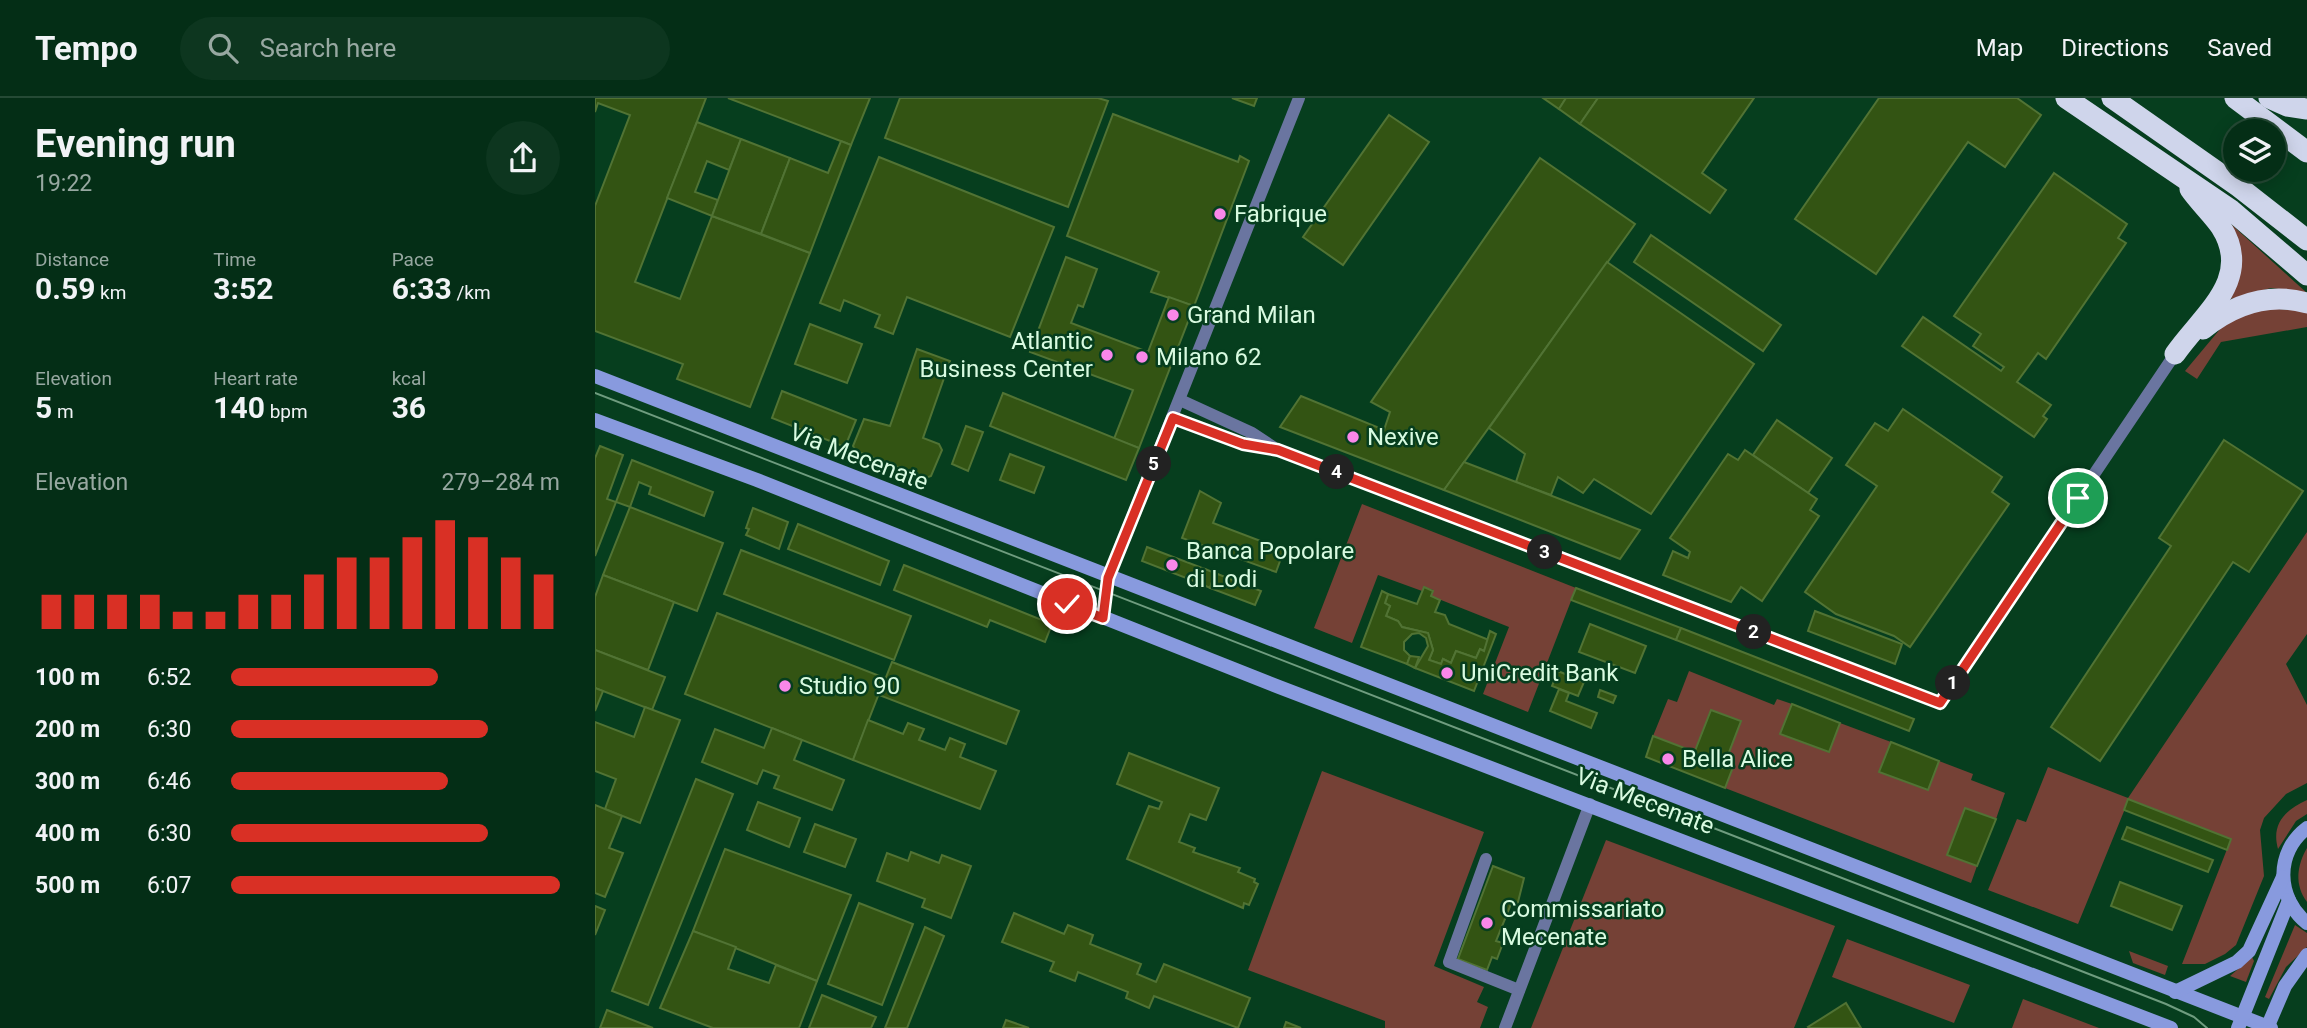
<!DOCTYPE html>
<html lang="en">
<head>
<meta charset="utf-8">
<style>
  :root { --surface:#042e16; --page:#0d361f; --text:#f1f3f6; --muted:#97a8a1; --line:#254a35; --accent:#d93025 }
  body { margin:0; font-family:Roboto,sans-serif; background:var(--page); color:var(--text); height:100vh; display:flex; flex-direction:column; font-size:26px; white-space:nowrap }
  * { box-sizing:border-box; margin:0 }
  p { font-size:23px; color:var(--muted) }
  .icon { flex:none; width:38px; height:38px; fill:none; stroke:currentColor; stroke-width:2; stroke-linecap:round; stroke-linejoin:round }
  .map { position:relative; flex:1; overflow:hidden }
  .drawer { display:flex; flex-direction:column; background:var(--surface); width:595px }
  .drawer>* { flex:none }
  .fabs { position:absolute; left:1628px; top:21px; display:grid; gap:14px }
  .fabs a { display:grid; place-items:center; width:63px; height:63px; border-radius:50%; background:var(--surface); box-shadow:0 4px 18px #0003,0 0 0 2px var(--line); font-size:35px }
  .pin { position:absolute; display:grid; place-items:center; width:60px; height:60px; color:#fff; margin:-30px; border:4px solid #fff; border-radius:50%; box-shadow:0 2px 7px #0007 }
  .km { position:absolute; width:35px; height:35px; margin:-18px; border-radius:50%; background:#222; color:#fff; font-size:19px; line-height:35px; text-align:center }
  .round { display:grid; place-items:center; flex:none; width:74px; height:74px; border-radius:37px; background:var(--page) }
  .summary { display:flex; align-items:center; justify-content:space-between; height:119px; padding:0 35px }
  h1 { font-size:38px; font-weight:700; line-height:52px }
  .metrics { display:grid; grid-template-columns:repeat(3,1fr); gap:10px; height:119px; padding:7px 35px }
  .metrics div { display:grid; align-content:center }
  .metrics b { font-size:30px; font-weight:700 }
  .metrics small { font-size:19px; font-weight:400 }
  .metrics p { font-size:19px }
  .chart { height:196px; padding:14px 35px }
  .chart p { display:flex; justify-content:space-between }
  .chart svg { width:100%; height:126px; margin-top:7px; stroke:var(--accent); stroke-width:6 }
  ul { padding:0 35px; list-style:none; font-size:23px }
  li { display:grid; grid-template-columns:112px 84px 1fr; align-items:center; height:52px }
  li i { height:18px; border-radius:9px; background:var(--accent) }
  header { display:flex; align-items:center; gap:42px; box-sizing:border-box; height:98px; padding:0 35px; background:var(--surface); border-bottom:2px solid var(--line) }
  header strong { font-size:33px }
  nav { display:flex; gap:38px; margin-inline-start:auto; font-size:24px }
  .search { width:490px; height:63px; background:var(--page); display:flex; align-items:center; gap:18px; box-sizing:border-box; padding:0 24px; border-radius:38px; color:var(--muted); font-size:26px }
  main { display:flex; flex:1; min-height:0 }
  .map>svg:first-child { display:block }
  .green { fill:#754136 }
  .building { fill:#335413; stroke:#517334; stroke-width:2 }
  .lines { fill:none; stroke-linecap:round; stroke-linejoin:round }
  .minor { stroke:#6a75a0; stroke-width:12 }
  .secondary { stroke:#889ade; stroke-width:14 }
  .motorway { stroke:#cfd5eb; stroke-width:21 }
  .tram { stroke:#6f9c7f; stroke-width:2 }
  .route-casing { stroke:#fff; stroke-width:14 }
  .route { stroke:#d93025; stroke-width:9 }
  .poi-dot { fill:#f987e9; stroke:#063e1e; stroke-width:2.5 }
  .labels { text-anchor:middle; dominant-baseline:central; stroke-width:5; stroke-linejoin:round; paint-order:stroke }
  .poi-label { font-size:24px; fill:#d9fbe1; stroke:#063e1e; text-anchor:start }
  .street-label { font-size:24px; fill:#d9fbe1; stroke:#063e1e }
</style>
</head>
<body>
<header>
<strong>Tempo</strong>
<div class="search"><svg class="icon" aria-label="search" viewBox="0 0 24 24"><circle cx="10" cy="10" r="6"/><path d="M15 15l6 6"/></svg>Search here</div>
<nav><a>Map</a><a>Directions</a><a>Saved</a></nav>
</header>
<main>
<section class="drawer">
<div class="summary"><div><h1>Evening run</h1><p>19:22</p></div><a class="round"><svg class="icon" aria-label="share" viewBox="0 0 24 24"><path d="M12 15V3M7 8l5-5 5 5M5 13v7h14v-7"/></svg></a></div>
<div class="metrics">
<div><p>Distance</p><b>0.59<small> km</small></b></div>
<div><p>Time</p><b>3:52</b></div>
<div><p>Pace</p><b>6:33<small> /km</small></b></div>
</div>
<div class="metrics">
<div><p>Elevation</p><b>5<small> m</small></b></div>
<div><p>Heart rate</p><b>140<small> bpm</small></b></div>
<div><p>kcal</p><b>36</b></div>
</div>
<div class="chart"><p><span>Elevation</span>279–284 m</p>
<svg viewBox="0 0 160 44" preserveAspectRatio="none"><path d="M5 44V32M15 44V32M25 44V32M35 44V32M45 44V38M55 44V38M65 44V32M75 44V32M85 44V25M95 44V19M105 44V19M115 44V12M125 44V6M135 44V12M145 44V19M155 44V25"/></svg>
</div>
<ul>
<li><b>100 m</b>6:52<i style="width:63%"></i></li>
<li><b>200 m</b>6:30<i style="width:78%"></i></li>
<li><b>300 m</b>6:46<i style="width:66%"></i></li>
<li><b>400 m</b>6:30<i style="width:78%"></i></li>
<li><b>500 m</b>6:07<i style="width:100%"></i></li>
</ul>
</section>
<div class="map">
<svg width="1712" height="930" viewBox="0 0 1712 930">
  <rect width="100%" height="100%" fill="#063e1e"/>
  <g class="green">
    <path d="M 1637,127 L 1712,195 L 1676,190 L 1636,201 C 1644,170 1651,159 1635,129 Z"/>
    <path d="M 1669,210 L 1712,213 L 1712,229 L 1626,244 L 1602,281 L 1590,273 L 1631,224 Z"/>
    <path d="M 767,406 L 981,490 L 933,614 L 888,596 L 914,529 L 836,498 L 838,492 L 829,489 L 827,493 L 783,477 L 757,545 L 719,530 Z"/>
    <path d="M 1712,434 L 1712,536 L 1691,566 L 1712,607 L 1712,685 L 1691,696 L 1669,720 L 1665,732 L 1669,778 L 1641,847 L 1630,856 L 1610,866 L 1587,866 L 1636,741 L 1534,701 L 1483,826 L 1393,792 L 1422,721 L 1431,724 L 1453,669 L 1533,700 Z"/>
    <path d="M 1094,573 L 1179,607 L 1182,601 L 1197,606 L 1185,635 L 1234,654 L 1245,625 L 1296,644 L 1285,674 L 1333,692 L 1344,663 L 1378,676 L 1376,682 L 1410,695 L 1401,721 L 1370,710 L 1352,756 L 1382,768 L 1376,785 L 1130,690 L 1138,669 L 1130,666 L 1146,623 L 1116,612 L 1100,654 L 1058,638 L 1073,601 L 1082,604 Z"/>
    <path d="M 727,673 L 889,734 L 839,868 L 889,889 L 882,904 L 893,909 L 885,930 L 790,930 L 790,923 L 653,872 Z"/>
    <path d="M 1712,702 L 1712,716 L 1701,723 L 1683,751 C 1676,726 1690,712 1712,702 Z"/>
    <path d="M 1011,742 L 1240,828 L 1199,930 L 936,930 Z"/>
    <path d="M 1712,750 L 1712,804 C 1699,787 1702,767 1712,750 Z"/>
    <path d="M 1700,827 L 1712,835 L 1712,849 L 1691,869 L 1674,901 L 1670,899 Z"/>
    <path d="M 1252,841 L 1375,887 L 1359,925 L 1237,879 Z"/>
    <path d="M 1534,853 L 1573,868 L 1570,877 L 1538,865 Z"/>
    <path d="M 1657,859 L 1659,863 L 1651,884 L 1635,878 Z"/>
    <path d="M 1428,901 L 1504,930 L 1417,930 Z"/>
  </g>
  <g class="building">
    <path d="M 0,0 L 111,0 L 40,184 L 85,201 L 117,118 L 215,155 L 155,309 L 82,281 L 88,266 L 0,233 L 0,108 L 35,17 L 3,5 L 0,14 Z"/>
    <path d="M 133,0 L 275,0 L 256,47 Z"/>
    <path d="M 305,0 L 503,0 L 513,3 L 473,109 L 290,40 Z"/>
    <path d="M 637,0 L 662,0 L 659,8 Z"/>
    <path d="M 948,0 L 971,0 L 964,11 Z"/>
    <path d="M 971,0 L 1003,0 L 985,26 L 964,11 Z"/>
    <path d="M 1003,0 L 1159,0 L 1107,75 L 1131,92 L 1115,115 L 985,26 Z"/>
    <path d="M 1284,0 L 1422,0 L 1446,17 L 1410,69 L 1373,44 L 1281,176 L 1200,121 Z"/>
    <path d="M 518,16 L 643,64 L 645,58 L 654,63 L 599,208 L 556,194 L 564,174 L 472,138 Z"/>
    <path d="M 794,17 L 834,44 L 748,167 L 708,139 Z"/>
    <path d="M 102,24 L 146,41 L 134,72 L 112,63 L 100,94 L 123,102 L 117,118 L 72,100 Z"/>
    <path d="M 146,41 L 195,60 L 166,136 L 117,118 Z"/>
    <path d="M 246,43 L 256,47 L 215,155 L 166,136 L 195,60 L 233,75 Z"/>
    <path d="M 284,59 L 459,129 L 415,239 L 312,199 L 298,236 L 280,229 L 285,217 L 249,202 L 245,213 L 225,205 Z"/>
    <path d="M 945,60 L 1040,126 L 849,392 L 685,329 L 706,298 L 789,332 L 795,314 L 776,304 Z"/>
    <path d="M 1459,75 L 1532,126 L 1523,140 L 1531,145 L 1451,261 L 1443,255 L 1422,284 L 1456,307 L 1448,318 L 1452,321 L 1439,339 L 1307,248 L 1328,219 L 1406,273 L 1409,269 L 1378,248 L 1386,236 L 1359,218 Z"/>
    <path d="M 1056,137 L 1186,227 L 1168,253 L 1039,164 Z"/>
    <path d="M 471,159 L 502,171 L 488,209 L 483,207 L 476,225 L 553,254 L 574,199 L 599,208 L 544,350 L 519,341 L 538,292 L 435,254 Z"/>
    <path d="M 1012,164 L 1159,266 L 1056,416 L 999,381 L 988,395 L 963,379 L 956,397 L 921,384 L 930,356 L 894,330 Z"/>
    <path d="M 215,226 L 267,246 L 252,285 L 200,266 Z"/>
    <path d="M 322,251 L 355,263 L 328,340 L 344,346 L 347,352 L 336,378 L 331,380 L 261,353 L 258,348 L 269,321 L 295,328 Z"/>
    <path d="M 187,293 L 261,322 L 250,349 L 177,320 Z"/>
    <path d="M 408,295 L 544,350 L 531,382 L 395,328 Z"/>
    <path d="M 1308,311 L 1407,379 L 1397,394 L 1414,406 L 1315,549 L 1299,538 L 1241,516 L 1210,494 L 1282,388 L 1251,367 L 1280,325 L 1293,333 Z"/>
    <path d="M 1182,322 L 1237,360 L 1213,395 L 1158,357 Z"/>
    <path d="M 371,328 L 388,334 L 373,373 L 357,366 Z"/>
    <path d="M 1629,342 L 1708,393 L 1654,474 L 1638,464 L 1505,663 L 1456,629 L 1576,448 L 1564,440 Z"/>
    <path d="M 5,348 L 28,357 L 12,401 L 21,404 L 0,458 L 0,360 Z"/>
    <path d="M 1150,352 L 1222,401 L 1215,412 L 1224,418 L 1167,503 L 1146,489 L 1136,504 L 1068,477 L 1078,453 L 1093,460 L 1095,454 L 1075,440 L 1133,356 L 1143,362 Z"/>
    <path d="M 415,356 L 449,369 L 439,395 L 405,382 Z"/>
    <path d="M 37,362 L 118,394 L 109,418 L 54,396 L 56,389 L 44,384 L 35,409 L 21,404 Z"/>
    <path d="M 869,364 L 921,384 L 1045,432 L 1025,461 L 849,392 Z"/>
    <path d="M 605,393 L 626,405 L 618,425 L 689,452 L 681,474 L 587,440 Z"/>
    <path d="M 35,409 L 128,445 L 102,513 L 8,477 Z"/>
    <path d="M 158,410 L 193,424 L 184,451 L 151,437 L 154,431 L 151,430 Z"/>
    <path d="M 203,426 L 294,463 L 285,487 L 193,451 Z"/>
    <path d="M 552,449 L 610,471 L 604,485 L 547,463 Z"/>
    <path d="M 146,452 L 316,518 L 299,562 L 129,496 Z"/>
    <path d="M 309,467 L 457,526 L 450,544 L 395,522 L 392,529 L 299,492 Z"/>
    <path d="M 610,471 L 620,475 L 615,490 L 604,485 Z"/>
    <path d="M 620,475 L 666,493 L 660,507 L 615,490 Z"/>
    <path d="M 8,477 L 79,504 L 53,572 L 0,552 L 0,499 Z"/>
    <path d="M 829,489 L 838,493 L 836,498 L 845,502 L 840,514 L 850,517 L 854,526 L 894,542 L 889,553 L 885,551 L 881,560 L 861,553 L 856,565 L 848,561 L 846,566 L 834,562 L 838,552 L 833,535 L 807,529 L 803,523 L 791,518 L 795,508 L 790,505 L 793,496 L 822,506 Z"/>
    <path d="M 981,490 L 1086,530 L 1081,542 L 976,502 Z"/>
    <path d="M 787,493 L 793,496 L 790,505 L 795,508 L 791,518 L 803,523 L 807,529 L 833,535 L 838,552 L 834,562 L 846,566 L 848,561 L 856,565 L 861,553 L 881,560 L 885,551 L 889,553 L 895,533 L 901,536 L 879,593 L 820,570 L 833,548 L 831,540 L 824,535 L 817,536 L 809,544 L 809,552 L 815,558 L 812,566 L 766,549 Z"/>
    <path d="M 1220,513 L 1307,546 L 1300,566 L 1213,533 Z"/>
    <path d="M 122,515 L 290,580 L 258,662 L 90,596 Z"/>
    <path d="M 995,526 L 1051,548 L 1040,575 L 984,554 Z"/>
    <path d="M 1086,530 L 1319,621 L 1314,633 L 1081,542 Z"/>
    <path d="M 0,552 L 70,579 L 57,612 L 0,590 Z"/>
    <path d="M 815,558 L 824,559 L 820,570 L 812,566 Z"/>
    <path d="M 297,564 L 424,613 L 411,646 L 284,597 Z"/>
    <path d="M 963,573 L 989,584 L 983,598 L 957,588 Z"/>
    <path d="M 0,590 L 8,593 L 0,613 Z"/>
    <path d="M 964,591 L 974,595 L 971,603 L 1002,615 L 996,630 L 955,613 Z"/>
    <path d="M 1005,592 L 1021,598 L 1018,605 L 1003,599 Z"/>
    <path d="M 1197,606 L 1245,625 L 1234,654 L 1185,636 Z"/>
    <path d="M 50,609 L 85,622 L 45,725 L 10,711 L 21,681 L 0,673 L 0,624 L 39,639 Z"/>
    <path d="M 1116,612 L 1146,623 L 1128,670 L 1098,658 Z"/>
    <path d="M 273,622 L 308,636 L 313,625 L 329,631 L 324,642 L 350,652 L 355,640 L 370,646 L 365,659 L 401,673 L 385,711 L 258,662 Z"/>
    <path d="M 177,630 L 207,642 L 199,662 L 249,682 L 237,712 L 179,690 L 184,678 L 168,672 L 162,686 L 107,664 L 120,631 L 169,650 Z"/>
    <path d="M 1058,638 L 1100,654 L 1098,658 L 1128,670 L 1130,666 L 1138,669 L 1130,690 L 1051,659 Z"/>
    <path d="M 1296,644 L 1344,663 L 1333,692 L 1284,674 Z"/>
    <path d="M 534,655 L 624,690 L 611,722 L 595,716 L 584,744 L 600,750 L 598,754 L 645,770 L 643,774 L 660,781 L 659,784 L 663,786 L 654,807 L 649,805 L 648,810 L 532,761 L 554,708 L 564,711 L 567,704 L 522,686 Z"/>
    <path d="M 101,681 L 138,696 L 53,907 L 17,893 Z"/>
    <path d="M 1533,701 L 1636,741 L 1632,752 L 1529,712 Z"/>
    <path d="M 163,704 L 205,720 L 194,749 L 152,732 Z"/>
    <path d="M 0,707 L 27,718 L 14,750 L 28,755 L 10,799 L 0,795 Z"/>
    <path d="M 1370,710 L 1401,721 L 1382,768 L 1352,757 Z"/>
    <path d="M 220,726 L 261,741 L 250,769 L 209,754 Z"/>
    <path d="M 1532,729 L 1618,762 L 1613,774 L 1527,741 Z"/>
    <path d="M 130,751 L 256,797 L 222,883 L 98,833 Z"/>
    <path d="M 316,754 L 344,765 L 347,757 L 376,768 L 356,820 L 327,809 L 330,801 L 282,783 L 292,755 L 313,763 Z"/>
    <path d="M 898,768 L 929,780 L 922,808 L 916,806 L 901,843 L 908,845 L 902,861 L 897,859 L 892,872 L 863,861 Z"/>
    <path d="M 1525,784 L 1587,808 L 1577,832 L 1516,808 Z"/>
    <path d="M 264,805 L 318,826 L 287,907 L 233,886 Z"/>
    <path d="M 0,808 L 10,812 L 0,837 Z"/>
    <path d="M 419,815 L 469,836 L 473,827 L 498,837 L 495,846 L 546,866 L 542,876 L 561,884 L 569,866 L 655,900 L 643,930 L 559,898 L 554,910 L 531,900 L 533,894 L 483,874 L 480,883 L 455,873 L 459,864 L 407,844 Z"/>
    <path d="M 330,829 L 349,838 L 312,930 L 290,930 Z"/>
    <path d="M 98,833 L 141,849 L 133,871 L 174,885 L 181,867 L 222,883 L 204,930 L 118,930 L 65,910 Z"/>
    <path d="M 227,897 L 281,919 L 276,930 L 214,930 Z"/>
    <path d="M 1251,905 L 1266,930 L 1214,930 L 1213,929 Z"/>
    <path d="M 12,912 L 58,930 L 5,930 Z"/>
    <path d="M 411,922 L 434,930 L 408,930 Z"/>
    <path d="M 691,924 L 706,930 L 689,930 Z"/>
  </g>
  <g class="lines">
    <g class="minor">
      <path d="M 585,302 L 657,335 L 678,349"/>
      <path d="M 578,320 L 648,346 L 683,352 L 1345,605 L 1580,256"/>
      <path d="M 508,520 L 513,480 L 704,0"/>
      <path d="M 891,761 L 854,864 L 924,892"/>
      <path d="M 910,930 L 995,706"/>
    </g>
    <g class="secondary">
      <path d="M 0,278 L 1676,930"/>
      <path d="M 0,322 L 162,382 L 684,589 L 1576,930"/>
      <path d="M 1712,730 C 1680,754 1681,800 1712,825"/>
      <path d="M 1580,894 L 1642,864 L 1654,853 L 1688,779"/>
      <path d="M 1643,930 L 1694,802"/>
      <path d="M 1672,930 L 1690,888 L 1712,857"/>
    </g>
    <g class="motorway">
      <path d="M 1471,0 L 1636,112 L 1712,177"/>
      <path d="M 1517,0 L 1644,89 L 1712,142"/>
      <path d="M 1640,0 L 1712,54"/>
      <path d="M 1674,0 L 1692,8 L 1712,11"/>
      <path d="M 1608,231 C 1638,207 1673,194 1712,205"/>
      <path d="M 1580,256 C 1608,216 1659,181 1626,129 C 1617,116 1604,104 1595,91"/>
    </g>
    <path class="tram" d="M 0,295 L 1571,906 L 1599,919 L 1612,930"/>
  </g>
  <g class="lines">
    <g class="route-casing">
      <path id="route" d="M 472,506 L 508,520 L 513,480 L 578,320 L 648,346 L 683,352 L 1345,605 L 1483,400"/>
    </g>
    <use href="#route" class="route"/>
  </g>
  <g class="poi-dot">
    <circle cx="625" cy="116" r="7"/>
    <circle cx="578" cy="217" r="7"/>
    <circle cx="512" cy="257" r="7"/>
    <circle cx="547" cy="259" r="7"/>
    <circle cx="758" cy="339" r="7"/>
    <circle cx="577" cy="467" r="7"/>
    <circle cx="852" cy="575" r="7"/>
    <circle cx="190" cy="588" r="7"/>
    <circle cx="1073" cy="661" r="7"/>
    <circle cx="892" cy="825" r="7"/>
  </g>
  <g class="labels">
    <g class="poi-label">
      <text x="639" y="116">Fabrique</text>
      <text x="592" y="217">Grand Milan</text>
      <text x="498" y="243" text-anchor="end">Atlantic<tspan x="498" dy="28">Business Center</tspan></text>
      <text x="561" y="259">Milano 62</text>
      <text x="772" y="339">Nexive</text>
      <text x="591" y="453">Banca Popolare<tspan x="591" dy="28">di Lodi</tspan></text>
      <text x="866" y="575">UniCredit Bank</text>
      <text x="204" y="588">Studio 90</text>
      <text x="1087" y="661">Bella Alice</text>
      <text x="906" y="811">Commissariato<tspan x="906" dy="28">Mecenate</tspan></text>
    </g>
    <g class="street-label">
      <text transform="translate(264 359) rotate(21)">Via Mecenate</text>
      <text transform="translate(1050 703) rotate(21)">Via Mecenate</text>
    </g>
  </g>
</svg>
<div class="fabs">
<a><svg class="icon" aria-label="layers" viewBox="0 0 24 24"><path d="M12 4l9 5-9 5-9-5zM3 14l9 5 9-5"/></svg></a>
</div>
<div class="pin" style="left:1483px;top:400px;background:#1e9e55"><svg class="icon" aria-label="arrive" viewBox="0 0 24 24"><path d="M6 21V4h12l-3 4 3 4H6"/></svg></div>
<div class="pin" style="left:472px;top:506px;background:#d93025"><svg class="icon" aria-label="check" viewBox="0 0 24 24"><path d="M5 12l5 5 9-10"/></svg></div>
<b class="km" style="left:1358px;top:585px">1</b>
<b class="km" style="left:1159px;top:534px">2</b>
<b class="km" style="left:950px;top:454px">3</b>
<b class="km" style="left:742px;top:374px">4</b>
<b class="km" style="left:559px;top:366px">5</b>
</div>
</main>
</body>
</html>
